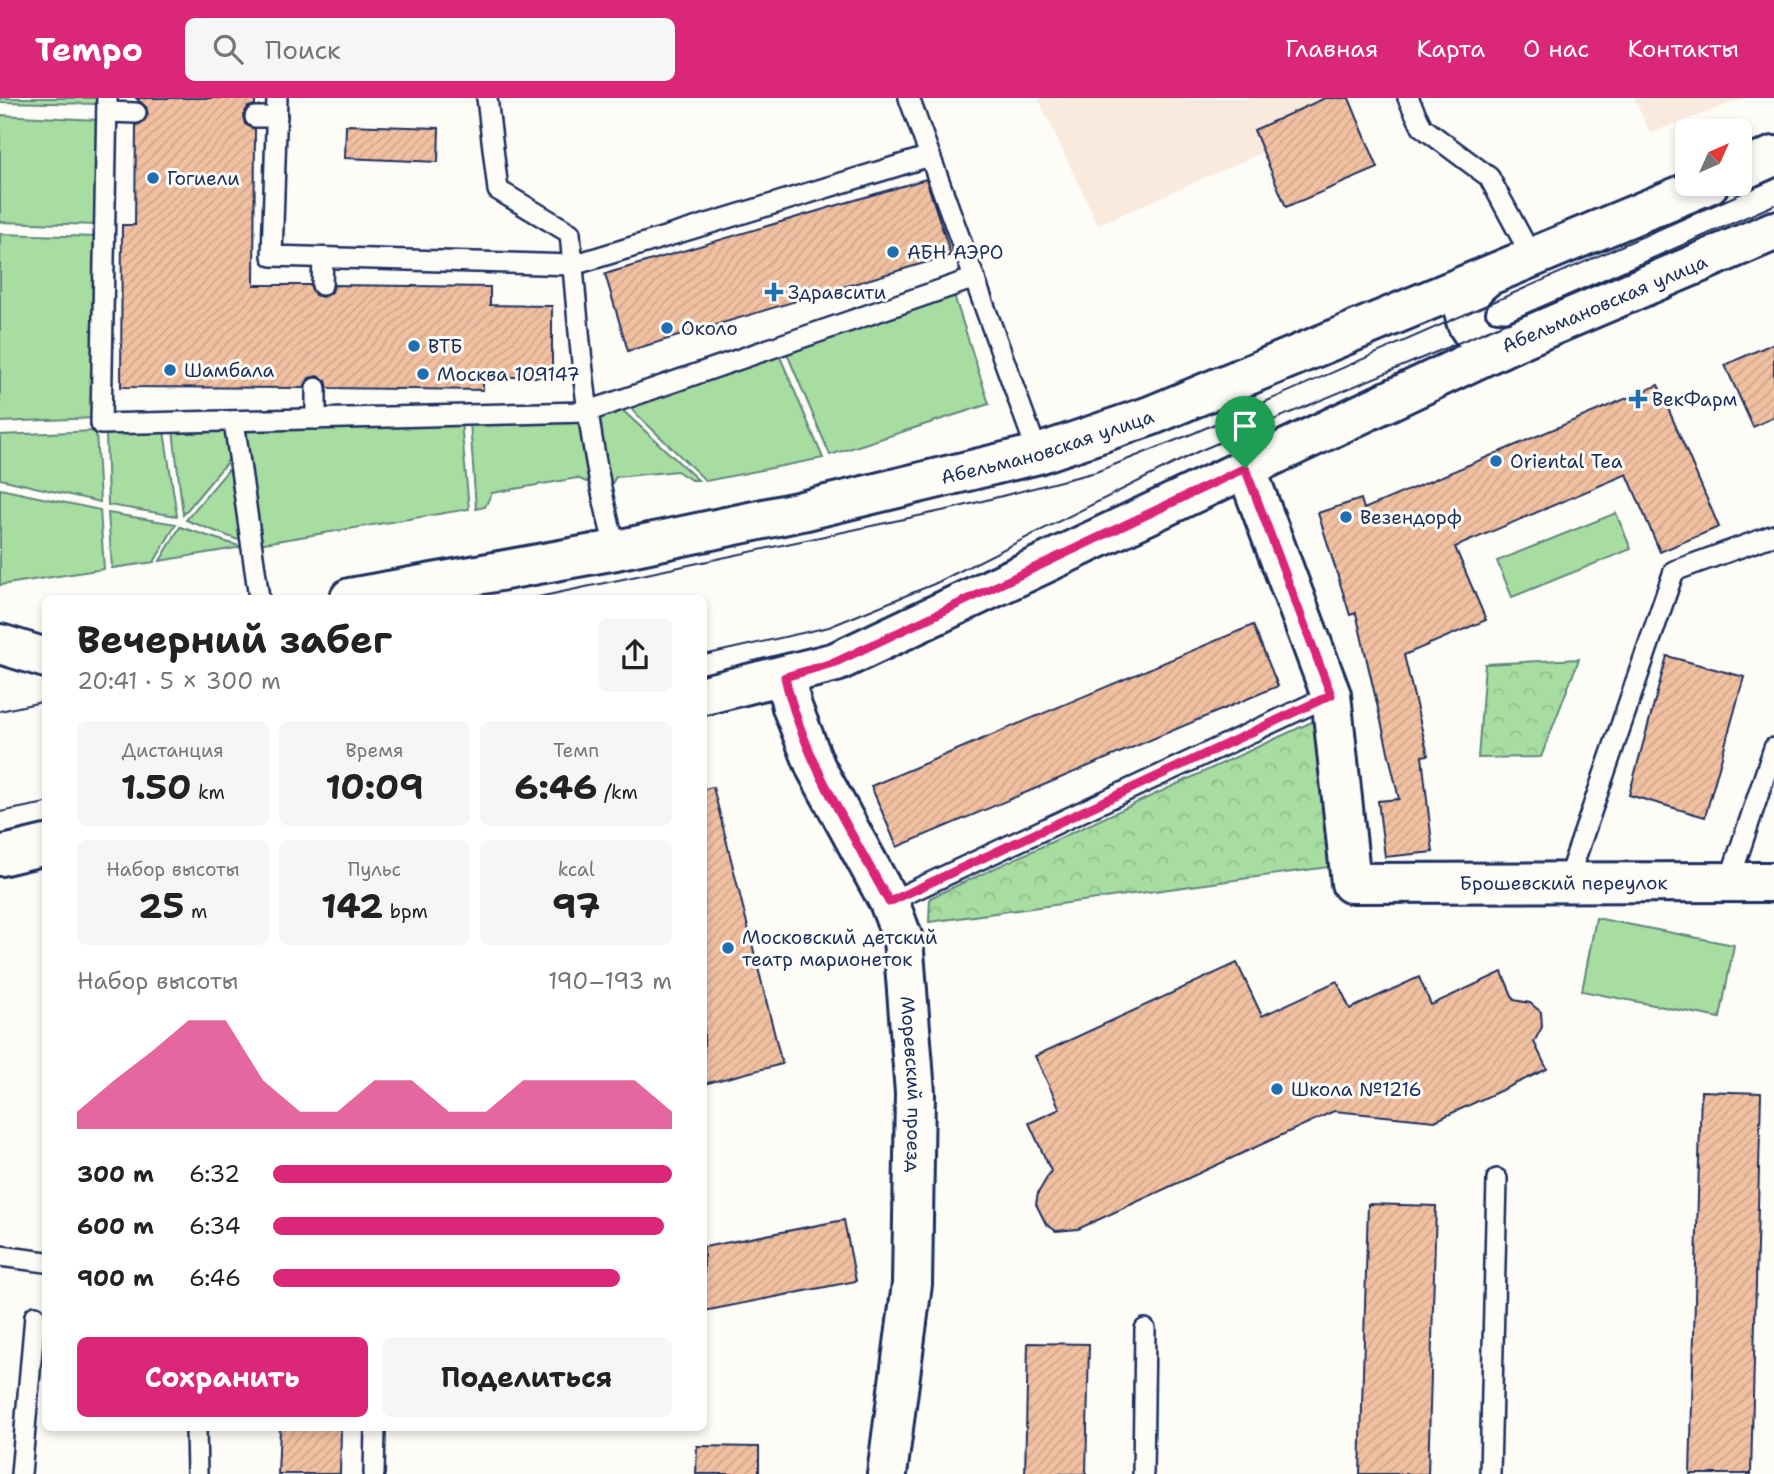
<!DOCTYPE html>
<html lang="ru">
<head>
<meta charset="utf-8">
<style>
  :root { --surface:#fff; --page:#f6f6f6; --text:#222; --muted:#767676; --accent:#db2777 }
  body { margin:0; font-family:"Shantell Sans",sans-serif; background:var(--page); color:var(--text); height:100vh; display:flex; flex-direction:column; font-size:26px; white-space:nowrap }
  * { box-sizing:border-box; margin:0 }
  p { font-size:23px; color:var(--muted) }
  .icon { flex:none; width:38px; height:38px; fill:none; stroke:currentColor; stroke-width:2; stroke-linecap:round; stroke-linejoin:round }
  .map { position:relative; flex:1; overflow:hidden }
  .sheet { position:absolute; left:42px; top:497px; width:665px; height:836px; display:flex; flex-direction:column; background:var(--surface); border-radius:10px; box-shadow:0 4px 10px #0003 }
  .sheet>* { flex:none }
  .needle { width:46px; rotate:45deg }
  .controls { position:absolute; left:1675px; top:21px; display:grid; gap:14px }
  .controls a { display:grid; place-items:center; width:77px; height:77px; border-radius:10px; background:var(--surface); box-shadow:0 4px 10px #0003; font-size:35px }
  .pin { position:absolute; display:grid; place-items:center; width:60px; height:60px; color:#fff; margin:-72px -30px; border-radius:50% 50% 50% 0; rotate:-45deg; box-shadow:0 0 7px #0007 }
  .pin .icon { rotate:45deg }
  .round { display:grid; place-items:center; flex:none; width:74px; height:74px; border-radius:10px; background:var(--page) }
  .headline { display:flex; align-items:center; justify-content:space-between; height:119px; padding:0 35px }
  h1 { font-size:38px; font-weight:700; line-height:52px }
  .metrics { display:grid; grid-template-columns:repeat(3,1fr); gap:10px; height:119px; padding:7px 35px }
  .metrics div { display:grid; align-content:center; border-radius:10px; background:var(--page); text-align:center }
  .metrics b { font-size:35px; font-weight:700 }
  .metrics small { font-size:19px; font-weight:400 }
  .metrics p { font-size:19px }
  .chart { height:196px; padding:14px 35px }
  .chart p { display:flex; justify-content:space-between }
  .chart svg { width:100%; height:126px; margin-top:7px; fill:var(--accent); opacity:.7 }
  .cta { display:flex; gap:14px; margin-top:auto; padding:14px 35px }
  .cta a { flex:1; height:80px; border-radius:10px; background:var(--accent); color:#fff; font-size:28px; font-weight:700; line-height:80px; text-align:center }
  .cta a+a { background:var(--page); color:var(--text) }
  ul { padding:0 35px; list-style:none; font-size:23px }
  li { display:grid; grid-template-columns:112px 84px 1fr; align-items:center; height:52px }
  li i { height:18px; border-radius:9px; background:var(--accent) }
  header { display:flex; align-items:center; gap:42px; box-sizing:border-box; height:98px; padding:0 35px; background:var(--accent); color:#fff }
  header strong { font-size:33px }
  nav { display:flex; gap:38px; margin-inline-start:auto; font-size:24px }
  .search { width:490px; height:63px; background:var(--page); display:flex; align-items:center; gap:18px; box-sizing:border-box; padding:0 24px; border-radius:10px; color:var(--muted); font-size:26px }
  .map>svg:first-child { display:block }
  .built { fill:#f9eadd }
  .green { fill:#a7dda0; stroke:#61867f; stroke-width:2 }
  .park { fill:url(#park-crowns); stroke:#61867f; stroke-width:2 }
  .building { fill:url(#building-hatch); stroke:#1b2f5e; stroke-width:2 }
  .lines { fill:none; stroke-linecap:round; stroke-linejoin:round }
  .lane-casing { stroke:#1b2f5e; stroke-width:24 }
  .street-casing { stroke:#1b2f5e; stroke-width:44 }
  .secondary-casing { stroke:#1b2f5e; stroke-width:44 }
  .lane { stroke:#fdfcf7; stroke-width:19 }
  .street { stroke:#fdfcf7; stroke-width:38 }
  .secondary { stroke:#fdfcf7; stroke-width:38 }
  .tram { stroke:#1b2f5e; stroke-width:2 }
  .route-casing { stroke:#fff; stroke-width:14 }
  .route { stroke:#db2777; stroke-width:9 }
  .poi-dot { fill:#1f6fb2; stroke:#fdfcf7; stroke-width:2.5 }
  .labels { text-anchor:middle; dominant-baseline:central; stroke-width:6; stroke-linejoin:round; paint-order:stroke }
  .poi-label { font-size:19px; fill:#1b2f5e; stroke:#fdfcf7; text-anchor:start }
  .street-label { font-size:19px; fill:#1b2f5e; stroke:#fdfcf7 }
</style>
</head>
<body>
<header>
<strong>Tempo</strong>
<div class="search"><svg class="icon" aria-label="search" viewBox="0 0 24 24"><circle cx="10" cy="10" r="6"/><path d="M15 15l6 6"/></svg>Поиск</div>
<nav><a>Главная</a><a>Карта</a><a>О нас</a><a>Контакты</a></nav>
</header>
<div class="map">
<svg width="1774" height="1376" viewBox="0 0 1774 1376">
  <defs>
    <pattern id="park-crowns" width="20" height="18" patternUnits="userSpaceOnUse" patternTransform="scale(1.75)"><rect width="20" height="18" fill="#a7dda0"/><path d="M2 6a3 3 0 1 1 6 0M12 15a3 3 0 1 1 6 0" fill="none" stroke="#8fbe8c"/></pattern>
    <pattern id="building-hatch" width="6" height="6" patternUnits="userSpaceOnUse" patternTransform="scale(1.75)"><rect width="6" height="6" fill="#f1c0a1"/><path d="M-1 1l2-2M0 6l6-6M5 7l2-2" fill="none" stroke="#cea58d"/></pattern>
  </defs>
  <rect width="100%" height="100%" fill="#fdfcf7"/>
  <filter id="ink" filterUnits="userSpaceOnUse"><feTurbulence type="fractalNoise" baseFrequency=".0143" numOctaves="2"/><feDisplacementMap in="SourceGraphic" scale="14" xChannelSelector="R" yChannelSelector="G"/><feConvolveMatrix kernelMatrix="1 2 1 2 8 2 1 2 1" color-interpolation-filters="sRGB"/></filter>
  <g filter="url(#ink)">
    <g class="built">
      <path d="M 1038,0 L 1325,0 L 1255,32 L 1263,54 L 1098,127 Z"/>
      <path d="M 1634,0 L 1746,0 L 1650,35 Z"/>
    </g>
    <g class="green">
      <path d="M 0,0 L 97,0 L 97,6 L 0,4 Z"/>
      <path d="M 0,17 L 97,22 L 97,127 L 0,124 Z"/>
      <path d="M 0,136 L 97,139 L 95,320 L 0,324 Z"/>
      <path d="M 953,194 L 989,306 L 830,357 L 785,251 Z"/>
      <path d="M 778,254 L 823,360 L 706,383 L 627,307 Z"/>
      <path d="M 618,308 L 698,382 L 691,382 L 677,373 L 616,379 L 609,390 L 593,318 Z"/>
      <path d="M 581,321 L 594,387 L 577,380 L 492,395 L 485,409 L 476,411 L 470,324 Z"/>
      <path d="M 461,324 L 469,411 L 258,446 L 242,329 Z"/>
      <path d="M 228,328 L 232,358 L 183,417 L 173,332 Z"/>
      <path d="M 96,333 L 100,404 L 0,381 L 0,337 Z"/>
      <path d="M 164,333 L 177,418 L 108,407 L 106,335 Z"/>
      <path d="M 234,365 L 246,445 L 186,422 Z"/>
      <path d="M 0,391 L 100,412 L 104,471 L 0,487 Z"/>
      <path d="M 108,415 L 176,426 L 154,464 L 112,470 Z"/>
      <path d="M 1616,415 L 1631,451 L 1512,499 L 1497,463 Z"/>
      <path d="M 180,429 L 242,449 L 160,463 Z"/>
      <path d="M 1596,820 L 1734,847 L 1720,920 L 1582,893 Z"/>
    </g>
    <g class="park">
      <path d="M 1579,561 L 1541,659 L 1478,660 L 1485,566 Z"/>
      <path d="M 1316,622 L 1329,769 L 929,824 L 930,800 Z"/>
    </g>
    <g class="building">
      <path d="M 136,0 L 255,0 L 255,7 L 248,9 L 243,18 L 245,26 L 255,31 L 254,187 L 310,187 L 315,197 L 322,199 L 332,194 L 334,187 L 490,189 L 490,207 L 552,208 L 552,279 L 483,279 L 483,292 L 328,290 L 326,283 L 317,278 L 309,280 L 304,290 L 121,289 L 122,127 L 135,127 L 136,27 L 142,25 L 148,16 L 146,9 Z"/>
      <path d="M 1325,0 L 1349,0 L 1378,70 L 1286,109 L 1254,32 Z"/>
      <path d="M 346,27 L 439,30 L 438,64 L 345,60 Z"/>
      <path d="M 926,81 L 951,157 L 628,253 L 605,176 Z"/>
      <path d="M 1774,245 L 1774,319 L 1753,329 L 1725,267 Z"/>
      <path d="M 1658,287 L 1719,429 L 1660,454 L 1627,376 L 1455,449 L 1486,522 L 1404,557 L 1428,657 L 1422,658 L 1433,754 L 1385,759 L 1378,703 L 1399,701 L 1356,515 L 1350,517 L 1318,415 L 1361,401 L 1364,411 Z"/>
      <path d="M 1253,527 L 1278,588 L 897,749 L 871,688 Z"/>
      <path d="M 1667,558 L 1744,579 L 1705,719 L 1629,697 Z"/>
      <path d="M 713,689 L 782,966 L 704,986 L 704,691 Z"/>
      <path d="M 1237,865 L 1262,918 L 1337,883 L 1350,911 L 1419,879 L 1431,907 L 1502,874 L 1514,902 L 1530,905 L 1541,914 L 1542,929 L 1534,944 L 1547,971 L 1435,1023 L 1334,1013 L 1078,1131 L 1056,1133 L 1046,1126 L 1036,1106 L 1038,1095 L 1051,1073 L 1029,1025 L 1060,1011 L 1035,958 Z"/>
      <path d="M 1701,993 L 1761,995 L 1751,1376 L 1690,1376 Z"/>
      <path d="M 1368,1106 L 1436,1108 L 1428,1376 L 1360,1376 Z"/>
      <path d="M 844,1122 L 856,1183 L 704,1213 L 704,1149 Z"/>
      <path d="M 1028,1245 L 1089,1246 L 1086,1376 L 1025,1376 Z"/>
      <path d="M 280,1330 L 341,1330 L 340,1376 L 278,1376 Z"/>
      <path d="M 697,1348 L 759,1349 L 759,1376 L 696,1376 Z"/>
    </g>
    <g class="lines">
      <g class="lane-casing">
        <g id="lane">
          <path d="M 107,0 L 101,326 L 586,314 L 975,180"/>
          <path d="M 277,0 L 272,158 L 573,167 L 930,58"/>
          <path d="M 487,0 L 498,92 L 570,135 C 580,246 586,344 616,452"/>
          <path d="M 909,0 L 1038,356"/>
          <path d="M 1408,0 L 1422,29 L 1489,79 L 1533,161"/>
          <path d="M 107,14 L 136,15"/>
          <path d="M 255,19 L 277,19"/>
          <path d="M 322,187 L 323,160"/>
          <path d="M 316,321 L 316,290"/>
          <path d="M 234,323 L 259,500"/>
          <path d="M 1567,784 L 1674,473 L 1774,437"/>
          <path d="M 1729,784 L 1774,650"/>
          <path d="M 889,804 L 1331,597"/>
          <path d="M 0,1158 L 46,1164"/>
          <path d="M 196,1330 L 197,1376"/>
          <path d="M 21,1376 L 35,1218"/>
          <path d="M 374,1376 L 375,1330"/>
          <path d="M 1143,1376 L 1145,1231"/>
          <path d="M 1490,1376 L 1497,1081"/>
        </g>
      </g>
      <g class="street-casing">
        <g id="street">
          <path d="M 1484,181 C 1463,196 1455,228 1483,241 C 1492,245 1502,244 1511,245"/>
          <path id="s1" d="M 1246,370 L 1331,597 L 1351,785 L 1774,784"/>
          <path id="s2" d="M 785,579 L 792,609 L 816,670 L 889,804 L 903,841 L 915,995 L 912,1186 L 887,1376"/>
        </g>
      </g>
      <g class="secondary-casing">
        <g id="secondary">
          <path d="M 1740,73 L 1774,58"/>
          <path id="s3" d="M 350,500 L 616,452 L 802,413 L 1038,356 L 1150,318 L 1709,86"/>
          <path d="M 0,546 L 46,560"/>
          <path id="s4" d="M 704,597 L 836,564 L 1511,245 L 1774,133"/>
          <path d="M 0,758 L 46,747"/>
        </g>
      </g>
      <use href="#lane" class="lane"/>
      <use href="#street" class="street"/>
      <use href="#secondary" class="secondary"/>
      <g class="tram">
        <path d="M 534,500 L 951,411 L 1096,374 L 1194,335 L 1774,81"/>
        <path d="M 704,557 L 829,529 L 934,486 L 1199,353 L 1477,237 L 1774,107"/>
        <path d="M 0,613 L 46,603"/>
        <path d="M 0,714 L 46,705"/>
      </g>
    </g>
  </g>
  <g class="lines" filter="url(#ink)">
    <g class="route-casing">
      <path id="route" d="M 1245,370 L 1331,597 L 889,804 C 850,731 803,660 785,579 L 836,564 Z"/>
    </g>
    <use href="#route" class="route"/>
  </g>
  <g class="poi-dot">
    <circle cx="153" cy="80" r="7"/>
    <circle cx="893" cy="154" r="7"/>
    <path d="M770.5 183.5h7v7h7v7h-7v7h-7v-7h-7v-7h7z"/>
    <circle cx="667" cy="230" r="7"/>
    <circle cx="414" cy="248" r="7"/>
    <circle cx="170" cy="272" r="7"/>
    <circle cx="423" cy="276" r="7"/>
    <path d="M1634.5 290.5h7v7h7v7h-7v7h-7v-7h-7v-7h7z"/>
    <circle cx="1496" cy="363" r="7"/>
    <circle cx="1346" cy="419" r="7"/>
    <circle cx="728" cy="850" r="7"/>
    <circle cx="1277" cy="991" r="7"/>
  </g>
  <g class="labels">
    <g class="poi-label">
      <text x="167" y="80">Гогиели</text>
      <text x="907" y="154">АБН АЭРО</text>
      <text x="788" y="194">Здравсити</text>
      <text x="681" y="230">Около</text>
      <text x="428" y="248">ВТБ</text>
      <text x="184" y="272">Шамбала</text>
      <text x="437" y="276">Москва 109147</text>
      <text x="1652" y="301">ВекФарм</text>
      <text x="1510" y="363">Oriental Tea</text>
      <text x="1360" y="419">Везендорф</text>
      <text x="742" y="839">Московский детский<tspan x="742" dy="22">театр марионеток</tspan></text>
      <text x="1291" y="991">Школа №1216</text>
    </g>
    <g class="street-label">
      <text stroke="none"><textPath href="#s4" startOffset="984">Абельмановская улица</textPath></text>
      <text stroke="none"><textPath href="#s3" startOffset="714">Абельмановская улица</textPath></text>
      <text stroke="none"><textPath href="#s1" startOffset="644">Брошевский переулок</textPath></text>
      <text stroke="none"><textPath href="#s2" startOffset="434">Моревский проезд</textPath></text>
    </g>
  </g>
</svg>
<div class="controls">
<a><svg class="needle" viewBox="-14 -14 28 28"><path d="M0-13l5 13h-10z" fill="#e53935"/><path d="M0 13l5-13h-10z" fill="#767676"/></svg></a>
</div>
<div class="pin" style="left:1245px;top:370px;background:#1e9e55"><svg class="icon" aria-label="arrive" viewBox="0 0 24 24"><path d="M6 21V4h12l-3 4 3 4H6"/></svg></div>
<section class="sheet">
<div class="headline"><div><h1>Вечерний забег</h1><p>20:41 · 5 × 300 m</p></div><a class="round"><svg class="icon" aria-label="share" viewBox="0 0 24 24"><path d="M12 15V3M7 8l5-5 5 5M5 13v7h14v-7"/></svg></a></div>
<div class="metrics">
<div><p>Дистанция</p><b>1.50<small> km</small></b></div>
<div><p>Время</p><b>10:09</b></div>
<div><p>Темп</p><b>6:46<small> /km</small></b></div>
</div>
<div class="metrics">
<div><p>Набор высоты</p><b>25<small> m</small></b></div>
<div><p>Пульс</p><b>142<small> bpm</small></b></div>
<div><p>kcal</p><b>97</b></div>
</div>
<div class="chart"><p><span>Набор высоты</span>190–193 m</p>
<svg viewBox="0 0 160 44" preserveAspectRatio="none"><path d="M0 44V38L10 27L20 17L30 6L40 6L50 27L60 38L70 38L80 27L90 27L100 38L110 38L120 27L130 27L140 27L150 27L160 38V44z"/></svg>
</div>
<ul>
<li><b>300 m</b>6:32<i style="width:100%"></i></li>
<li><b>600 m</b>6:34<i style="width:98%"></i></li>
<li><b>900 m</b>6:46<i style="width:87%"></i></li>
</ul>
<div class="cta"><a>Сохранить</a><a>Поделиться</a></div>
</section>
</div>
</body>
</html>
